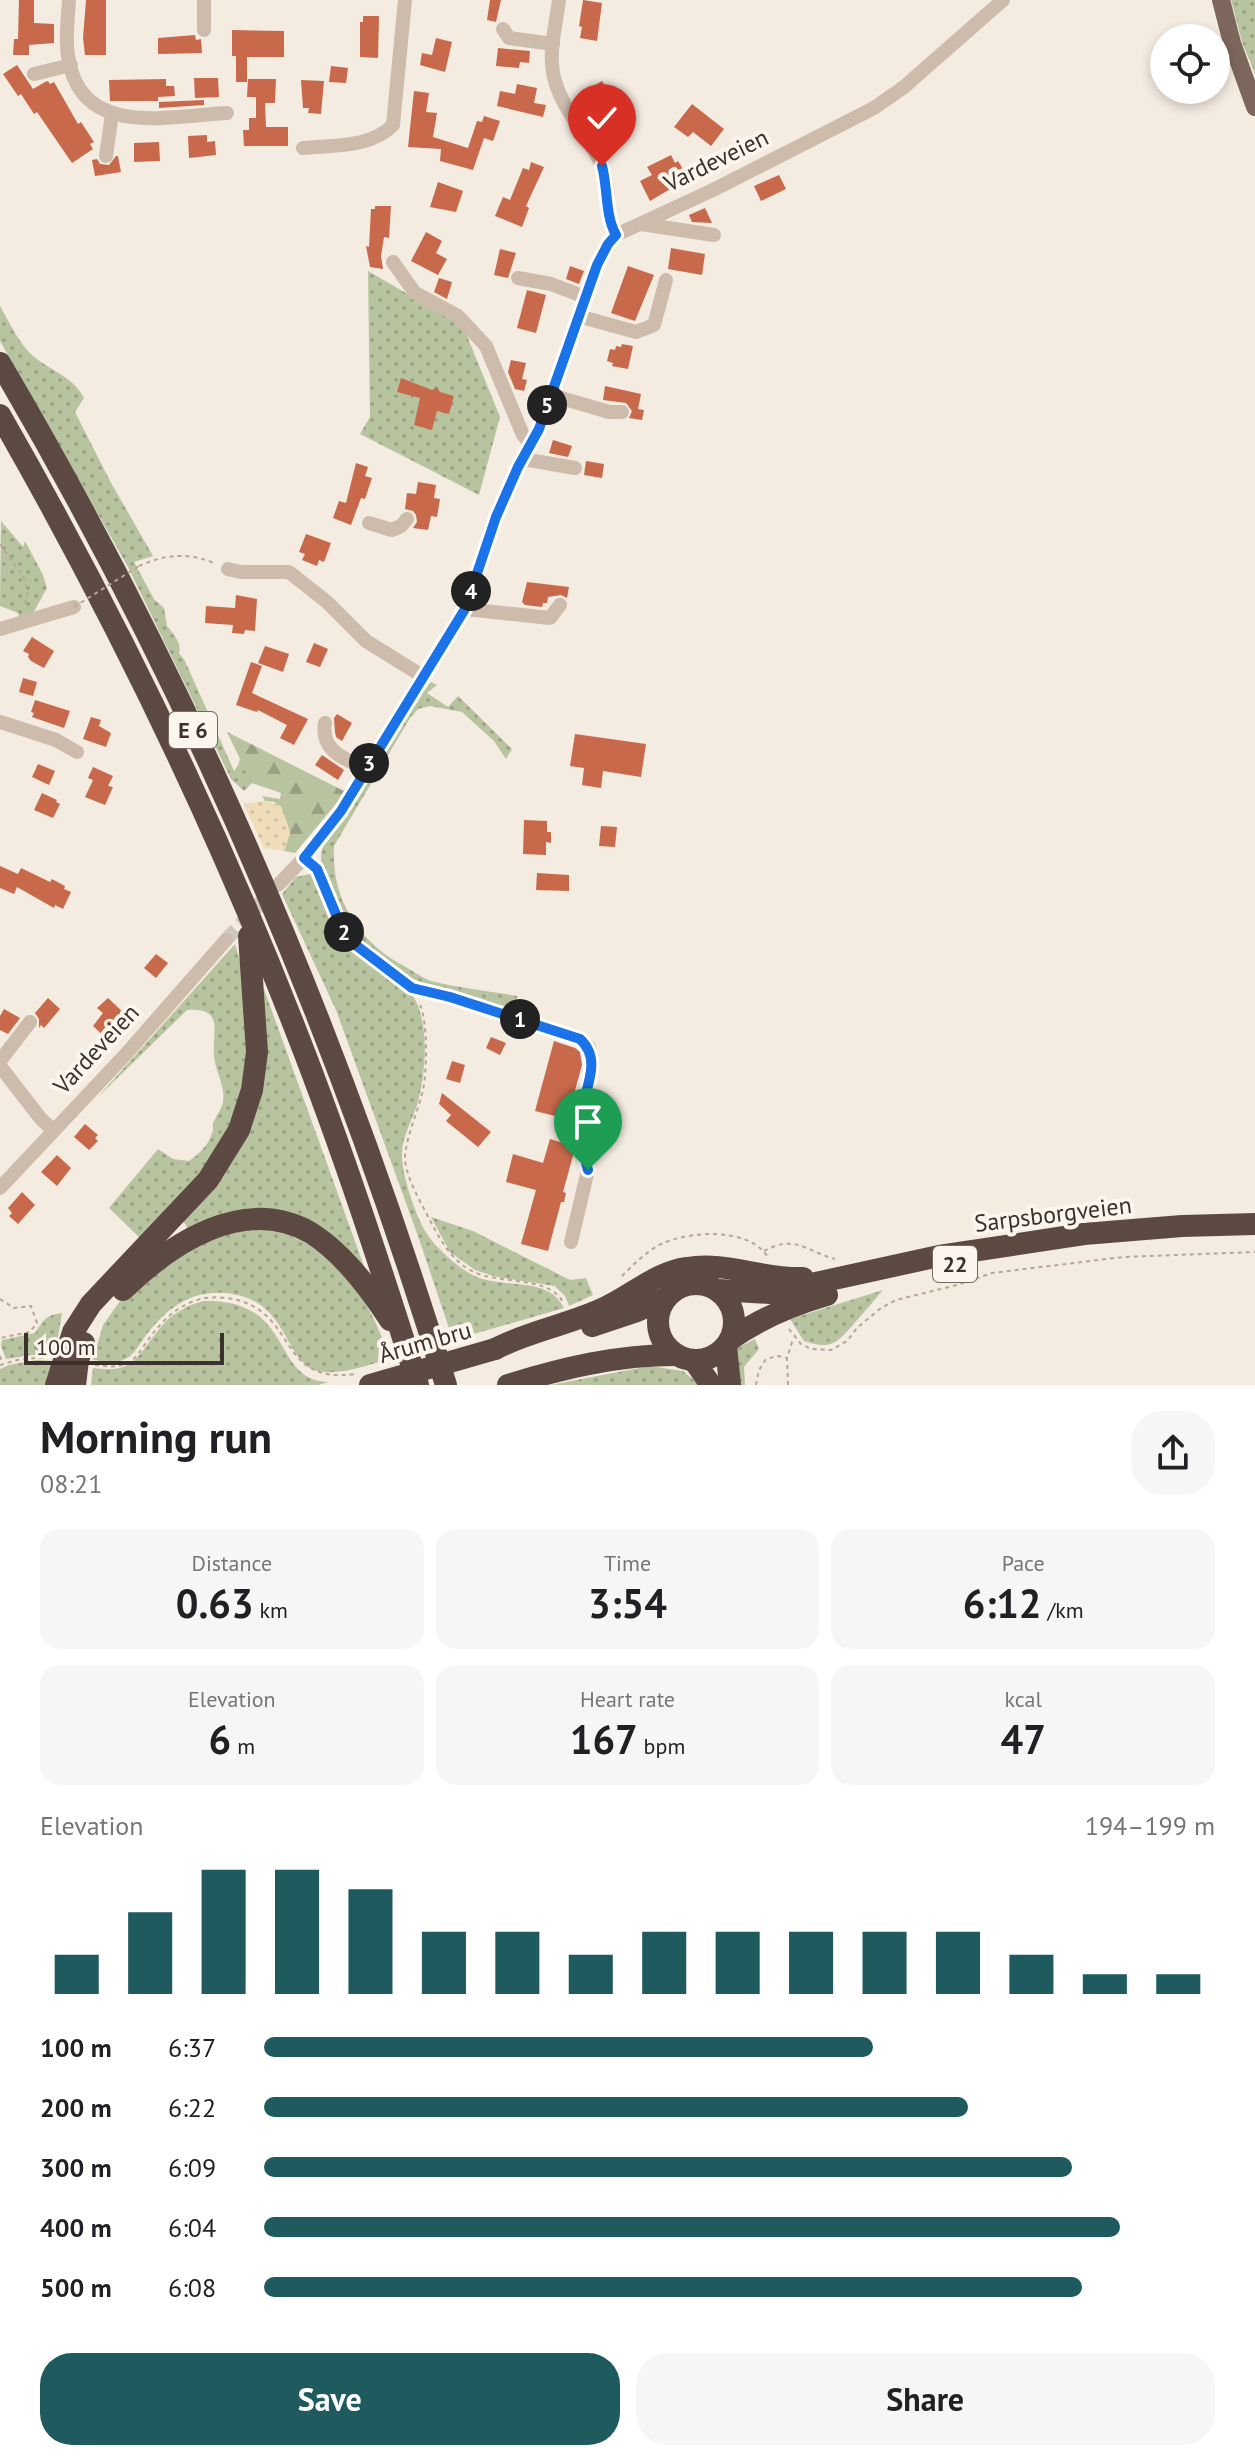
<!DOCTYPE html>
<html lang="en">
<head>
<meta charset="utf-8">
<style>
  :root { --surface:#fff; --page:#f6f6f6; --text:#202124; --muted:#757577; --accent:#1f5a5e }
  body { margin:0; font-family:"PT Sans",sans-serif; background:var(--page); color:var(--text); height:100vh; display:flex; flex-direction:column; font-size:30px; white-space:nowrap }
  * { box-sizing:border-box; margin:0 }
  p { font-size:26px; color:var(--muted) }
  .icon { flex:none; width:44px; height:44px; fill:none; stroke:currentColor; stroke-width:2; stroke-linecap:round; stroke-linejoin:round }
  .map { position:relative; height:1385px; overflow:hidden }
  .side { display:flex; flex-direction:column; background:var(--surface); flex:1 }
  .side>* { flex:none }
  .fabs { position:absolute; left:1150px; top:24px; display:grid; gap:16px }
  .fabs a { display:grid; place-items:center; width:80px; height:80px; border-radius:50%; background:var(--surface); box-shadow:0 4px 12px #0003; font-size:40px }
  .scale { position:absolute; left:24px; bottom:20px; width:200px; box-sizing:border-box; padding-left:8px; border:4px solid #3b302b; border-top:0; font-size:22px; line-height:28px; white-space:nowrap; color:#3b302b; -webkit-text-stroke:6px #fbf5ee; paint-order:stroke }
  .pin { position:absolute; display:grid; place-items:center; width:68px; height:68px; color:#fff; margin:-82px -34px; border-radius:50% 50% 50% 0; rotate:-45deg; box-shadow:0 0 8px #0007 }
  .pin .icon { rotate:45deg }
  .km { position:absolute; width:40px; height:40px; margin:-20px; border-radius:50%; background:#222; color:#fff; font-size:22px; line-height:40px; text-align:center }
  .round { display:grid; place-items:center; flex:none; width:84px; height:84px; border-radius:32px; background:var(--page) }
  .summary { display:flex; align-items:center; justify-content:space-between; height:136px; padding:0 40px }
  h1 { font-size:44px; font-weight:700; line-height:60px }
  .metrics { display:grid; grid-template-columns:repeat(3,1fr); gap:12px; height:136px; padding:8px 40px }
  .metrics div { display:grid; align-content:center; border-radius:20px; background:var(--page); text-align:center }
  .metrics b { font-size:40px; font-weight:700 }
  .metrics small { font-size:22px; font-weight:400 }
  .metrics p { font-size:22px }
  .chart { height:224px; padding:16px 40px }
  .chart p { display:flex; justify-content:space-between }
  .chart svg { width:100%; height:144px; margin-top:8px; stroke:var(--accent); stroke-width:6 }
  .cta { display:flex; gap:16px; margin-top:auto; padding:16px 40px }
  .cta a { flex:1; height:92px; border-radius:32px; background:var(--accent); color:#fff; font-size:32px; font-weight:700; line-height:92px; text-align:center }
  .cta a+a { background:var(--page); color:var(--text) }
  ul { padding:0 40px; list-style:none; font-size:26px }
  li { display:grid; grid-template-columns:128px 96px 1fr; align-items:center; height:60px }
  li i { height:20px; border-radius:10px; background:var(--accent) }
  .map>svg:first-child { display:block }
  .grass { fill:url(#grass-dots) }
  .forest { fill:url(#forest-firs) }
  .sand { fill:url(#sand-dots) }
  .building { fill:#c8694b }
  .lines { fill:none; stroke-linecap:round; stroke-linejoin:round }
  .minor-tunnel { stroke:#cfc6bd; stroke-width:14; stroke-dasharray:14 7; stroke-linecap:butt }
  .path { stroke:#b9a596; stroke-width:2; stroke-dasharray:4 4; stroke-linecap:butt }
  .minor { stroke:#cdbbac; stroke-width:14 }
  .major { stroke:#7d675c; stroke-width:18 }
  .highway { stroke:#5c4a42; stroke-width:22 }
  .path-bridge { stroke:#b9a596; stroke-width:2; stroke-dasharray:4 4; stroke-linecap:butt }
  .highway-bridge { stroke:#5c4a42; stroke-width:22 }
  .route-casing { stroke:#fff; stroke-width:16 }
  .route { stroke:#1a73e8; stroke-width:10 }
  .labels { text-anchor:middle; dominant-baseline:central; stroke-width:8; stroke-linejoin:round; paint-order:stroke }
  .shield { fill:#fbf5ee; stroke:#756b66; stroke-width:2 }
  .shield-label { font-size:22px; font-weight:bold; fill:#3b302b }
  .street-label { font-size:24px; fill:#3b302b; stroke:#fbf5ee }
</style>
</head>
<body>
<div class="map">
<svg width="1255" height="1385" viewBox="0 0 1255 1385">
  <defs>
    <pattern id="grass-dots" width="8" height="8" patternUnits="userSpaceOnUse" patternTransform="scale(2)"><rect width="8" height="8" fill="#b8c4a0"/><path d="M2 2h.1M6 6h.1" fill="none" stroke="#97a083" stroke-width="1.8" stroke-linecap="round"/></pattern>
    <pattern id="forest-firs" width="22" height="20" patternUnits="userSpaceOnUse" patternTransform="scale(2)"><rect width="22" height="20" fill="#b8c4a0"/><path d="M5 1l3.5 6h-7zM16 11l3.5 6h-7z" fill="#97a083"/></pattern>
    <pattern id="sand-dots" width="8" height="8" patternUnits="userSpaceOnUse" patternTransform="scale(2)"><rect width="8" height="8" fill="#efdcb8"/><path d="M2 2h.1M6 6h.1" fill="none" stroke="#cebd9e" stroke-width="1.8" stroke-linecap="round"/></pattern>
  </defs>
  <rect width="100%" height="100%" fill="#f4ebe1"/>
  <g class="grass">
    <path d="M 1231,0 L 1255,0 L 1255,74 L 1242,42 Z"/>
    <path d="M 368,271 L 463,326 L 500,417 L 479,495 L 360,434 L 370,417 Z"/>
    <path d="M 0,306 C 8,320 16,337 27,350 C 44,369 72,374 84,398 L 75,412 L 110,481 L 153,556 L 134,562 L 154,599 L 164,608 L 167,626 C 173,633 182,643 179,653 L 185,661 L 234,771 L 238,765 L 250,771 L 252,783 L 244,791 L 231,779 L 128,567 L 0,341 Z"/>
    <path d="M 1,521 L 23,547 L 25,541 L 43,575 L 47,588 L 31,617 L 20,620 L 18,613 L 0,606 Z"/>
    <path d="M 431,682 L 437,685 L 427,693 L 448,707 L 458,696 L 512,749 L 506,759 L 494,741 L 462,712 L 430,706 L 418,709 L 410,718 L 334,846 C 331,899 358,941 404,966 C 413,971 422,978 431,981 C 459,988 489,991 517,996 L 519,1014 C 467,998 390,981 353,937 C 342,924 338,908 332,893 C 326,877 317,863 323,846 L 400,721 Z"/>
    <path d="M 310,874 C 330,890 326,919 341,938 C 359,959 392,968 409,990 C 431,1018 426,1070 418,1102 C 413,1119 402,1136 402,1154 C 401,1172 415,1213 424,1229 C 433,1246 460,1270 477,1277 C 506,1289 549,1276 564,1308 L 453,1340 L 418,1236 L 336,1010 L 282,894 L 296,877 Z"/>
    <path d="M 235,944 L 245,978 L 250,1061 L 223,1150 L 140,1238 L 109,1208 L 158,1149 L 173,1159 L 189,1161 C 199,1154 208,1146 212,1133 C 215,1125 211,1130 214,1121 C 219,1111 225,1105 223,1092 C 222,1080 215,1069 214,1056 C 212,1032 225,1007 187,1010 L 97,1098 Z"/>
    <path d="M 264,989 L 369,1280 L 309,1225 L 189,1230 L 180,1216 L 230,1161 Z"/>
    <path d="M 431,1217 L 473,1231 L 570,1280 L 586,1278 L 593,1295 L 569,1306 L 565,1296 L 555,1286 L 497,1277 L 475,1270 L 450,1252 Z"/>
    <path d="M 269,1228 C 337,1248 368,1294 390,1359 C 370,1364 346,1374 324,1372 C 281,1369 294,1299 225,1293 C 188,1290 164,1311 144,1338 C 138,1346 133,1357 123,1360 C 114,1364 102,1361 93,1360 L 103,1325 L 125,1294 L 160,1266 L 227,1230 Z"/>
    <path d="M 883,1290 C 873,1302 863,1313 853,1325 C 836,1344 830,1350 804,1341 L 790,1319 Z"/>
    <path d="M 203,1301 C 296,1298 270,1381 329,1382 L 318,1385 L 91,1385 L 93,1368 C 135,1374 137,1356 160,1328 C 171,1314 186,1306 203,1301 Z"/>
    <path d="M 62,1313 L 55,1355 L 32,1355 L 6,1359 L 1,1346 L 2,1340 L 35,1333 C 44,1320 45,1315 62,1313 Z"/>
    <path d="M 755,1339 L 759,1349 L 744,1367 L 745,1385 L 737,1385 L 735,1349 Z"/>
    <path d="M 37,1360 L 54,1361 L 47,1385 L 0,1385 L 0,1369 L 9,1365 Z"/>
    <path d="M 650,1366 L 683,1371 L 700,1385 L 550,1385 Z"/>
  </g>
  <path class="forest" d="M 227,732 L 346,792 L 295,853 L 284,851 L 290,833 L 275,802 L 265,801 L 262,796 L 280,799 L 281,793 L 252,783 L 250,772 L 238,765 L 240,759 Z"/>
  <path class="sand" d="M 265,801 L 281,806 L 290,831 L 284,851 L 264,848 L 244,804 Z"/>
  <g class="building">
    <path d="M 19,0 L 34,0 L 34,23 L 54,24 L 54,43 L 29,45 L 29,55 L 13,55 L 14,39 L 18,39 Z"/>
    <path d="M 86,0 L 106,0 L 106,55 L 85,55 L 83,38 Z"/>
    <path d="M 490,0 L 501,0 L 496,22 L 487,20 Z"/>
    <path d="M 583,0 L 602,3 L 597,41 L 580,38 L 582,27 L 579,26 Z"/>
    <path d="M 363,16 L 379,16 L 378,58 L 360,57 L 360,22 L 363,22 Z"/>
    <path d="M 232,30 L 284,31 L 284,57 L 247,57 L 247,82 L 236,82 L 236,56 L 232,56 Z"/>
    <path d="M 195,35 L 196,40 L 201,39 L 202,53 L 158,54 L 158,38 Z"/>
    <path d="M 436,38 L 452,42 L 445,72 L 420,65 L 422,53 L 432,55 Z"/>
    <path d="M 498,48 L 530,51 L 529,63 L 520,62 L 519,68 L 496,66 Z"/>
    <path d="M 17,65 L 33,89 L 45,82 L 48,81 L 50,84 L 54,82 L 78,124 L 81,122 L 94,142 L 90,144 L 93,149 L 72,163 L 37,112 L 34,114 L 21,94 L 18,96 L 3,74 Z"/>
    <path d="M 331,66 L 348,68 L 346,83 L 329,82 Z"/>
    <path d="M 194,78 L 218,78 L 219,97 L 195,98 Z"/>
    <path d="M 166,79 L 166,86 L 174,86 L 175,96 L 158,97 L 158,101 L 110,101 L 109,80 Z"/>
    <path d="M 248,79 L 276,79 L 275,103 L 265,103 L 266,127 L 288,127 L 288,146 L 244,146 L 243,130 L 249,130 L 249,118 L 256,118 L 256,97 L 247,97 Z"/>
    <path d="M 301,80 L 324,81 L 321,114 L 308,113 L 309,108 L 303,108 Z"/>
    <path d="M 602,81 L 616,104 L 613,106 L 617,111 L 605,118 L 586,91 Z"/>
    <path d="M 517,84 L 537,88 L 534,103 L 546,105 L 543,117 L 497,106 L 500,91 L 515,94 Z"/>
    <path d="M 414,91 L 429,93 L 426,112 L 437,113 L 433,137 L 468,148 L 477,121 L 482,122 L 484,116 L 500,121 L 493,141 L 484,138 L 473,170 L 440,161 L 441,149 L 408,147 Z"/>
    <path d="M 204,100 L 204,105 L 159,108 L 159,102 Z"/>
    <path d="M 692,104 L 724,129 L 711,146 L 693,132 L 688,137 L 674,127 Z"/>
    <path d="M 207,135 L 207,142 L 215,141 L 216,155 L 189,158 L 188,136 Z"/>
    <path d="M 159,142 L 160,161 L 134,162 L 134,143 Z"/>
    <path d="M 671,155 L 675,163 L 678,161 L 684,171 L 680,173 L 684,181 L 650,201 L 640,181 L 652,175 L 647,167 Z"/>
    <path d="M 116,156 L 118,156 L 121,172 L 95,176 L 92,160 L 97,159 L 100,164 L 109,165 Z"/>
    <path d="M 531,162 L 544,167 L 526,206 L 529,208 L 522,227 L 495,216 L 503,197 L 510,200 L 523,168 L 529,170 Z"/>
    <path d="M 779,175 L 786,189 L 761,201 L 754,186 Z"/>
    <path d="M 438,182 L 463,191 L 456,212 L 430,207 Z"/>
    <path d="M 375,206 L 391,206 L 389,238 L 384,237 L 381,256 L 383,269 L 370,267 L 366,246 L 369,247 L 371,209 L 375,209 Z"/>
    <path d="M 705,208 L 712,223 L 692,222 L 689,215 Z"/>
    <path d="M 426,232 L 442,241 L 436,253 L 447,259 L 438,275 L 411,261 Z"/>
    <path d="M 671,248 L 705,254 L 702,275 L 668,269 Z"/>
    <path d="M 500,249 L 516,253 L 508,278 L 494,275 Z"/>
    <path d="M 570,266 L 584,271 L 579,284 L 566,279 Z"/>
    <path d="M 628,266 L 654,275 L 635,321 L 611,313 Z"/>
    <path d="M 439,278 L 452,282 L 447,299 L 434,292 Z"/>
    <path d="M 527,290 L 546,295 L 536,333 L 517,328 Z"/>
    <path d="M 622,344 L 633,346 L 628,369 L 612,366 L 613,363 L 607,361 L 610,349 L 615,350 L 616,346 L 621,347 Z"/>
    <path d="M 511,360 L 526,363 L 522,379 L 527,380 L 524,391 L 515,389 L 508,372 Z"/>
    <path d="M 401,378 L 432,390 L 437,387 L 440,392 L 454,396 L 449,414 L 437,411 L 432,430 L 414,425 L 420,398 L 397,392 Z"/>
    <path d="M 605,386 L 641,394 L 638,409 L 644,410 L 642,420 L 629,418 L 632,411 L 626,403 L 603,400 Z"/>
    <path d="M 553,440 L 572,446 L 568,457 L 549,453 Z"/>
    <path d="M 586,461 L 604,464 L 602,478 L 584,475 Z"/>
    <path d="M 356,463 L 368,467 L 365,476 L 372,478 L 365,499 L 361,498 L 351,525 L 333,518 L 339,501 L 346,503 Z"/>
    <path d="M 418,482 L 436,485 L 434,498 L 440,499 L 437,517 L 431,516 L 428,530 L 413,528 L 417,522 L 416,515 L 413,511 L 405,509 L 407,493 L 416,494 Z"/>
    <path d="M 306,534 L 331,543 L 324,562 L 319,560 L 317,566 L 302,560 L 305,554 L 299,552 Z"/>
    <path d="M 527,582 L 569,587 L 567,598 L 561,595 L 548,597 L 547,603 L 543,603 L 542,607 L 525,605 L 522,602 Z"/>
    <path d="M 236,595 L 257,599 L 255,631 L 245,630 L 244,634 L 232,633 L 233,625 L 205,623 L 206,606 L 235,608 Z"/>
    <path d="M 32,637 L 54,651 L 44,668 L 31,661 L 28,657 L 29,654 L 23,651 Z"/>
    <path d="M 314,643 L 328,649 L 320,667 L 306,662 Z"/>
    <path d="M 265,646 L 289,654 L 283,672 L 258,663 Z"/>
    <path d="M 251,662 L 262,666 L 252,693 L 308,719 L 294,745 L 280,738 L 287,725 L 258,710 L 257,712 L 236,705 Z"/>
    <path d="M 23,678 L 37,682 L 33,696 L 19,692 Z"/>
    <path d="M 35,700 L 70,711 L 64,728 L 32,717 L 34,713 L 31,712 Z"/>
    <path d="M 337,714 L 352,723 L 342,741 L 336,737 L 335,732 L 334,718 Z"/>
    <path d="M 91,717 L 101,720 L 99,726 L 111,733 L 106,747 L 83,739 Z"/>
    <path d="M 575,734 L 646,744 L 641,777 L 603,771 L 601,788 L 582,785 L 584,768 L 570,766 Z"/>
    <path d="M 322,755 L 344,770 L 338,780 L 315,765 Z"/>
    <path d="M 38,764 L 55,771 L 49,785 L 32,777 Z"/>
    <path d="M 93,767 L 113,776 L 108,786 L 113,787 L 105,805 L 85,797 L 93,780 L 88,778 Z"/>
    <path d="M 42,793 L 57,800 L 56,802 L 60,804 L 53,818 L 34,810 Z"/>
    <path d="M 524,820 L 547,821 L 547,832 L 551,832 L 551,843 L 546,842 L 546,855 L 523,854 Z"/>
    <path d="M 601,826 L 617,827 L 615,847 L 599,846 Z"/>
    <path d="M 0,866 L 18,874 L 21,868 L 50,882 L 52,879 L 65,886 L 64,889 L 71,892 L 63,909 L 55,905 L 54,908 L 17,887 L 14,894 L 0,888 Z"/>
    <path d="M 537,873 L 569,875 L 569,891 L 536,890 Z"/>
    <path d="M 156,954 L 168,963 L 156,978 L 144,968 Z"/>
    <path d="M 48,998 L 60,1009 L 44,1028 L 41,1025 L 39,1028 L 39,1019 L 35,1013 Z"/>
    <path d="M 108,998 L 128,1017 L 108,1040 L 93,1026 L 103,1013 L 97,1008 Z"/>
    <path d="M 4,1009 L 20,1018 L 8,1034 L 0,1030 L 0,1016 Z"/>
    <path d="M 491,1037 L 506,1043 L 500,1055 L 486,1048 Z"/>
    <path d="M 554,1041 L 575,1048 L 580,1052 L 582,1065 L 567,1119 L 535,1111 Z"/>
    <path d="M 452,1061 L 465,1065 L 460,1083 L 446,1079 Z"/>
    <path d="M 442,1093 L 491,1132 L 478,1147 L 446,1121 L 451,1115 L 439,1104 Z"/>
    <path d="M 85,1124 L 98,1135 L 95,1138 L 98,1141 L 89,1150 L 74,1137 Z"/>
    <path d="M 550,1139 L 573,1146 L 574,1152 L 563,1192 L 566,1193 L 564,1202 L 561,1202 L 548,1251 L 521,1244 L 536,1190 L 506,1182 L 513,1154 L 543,1163 Z"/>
    <path d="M 57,1155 L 71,1168 L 57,1186 L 41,1172 Z"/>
    <path d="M 22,1192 L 35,1205 L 18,1224 L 9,1216 L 12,1213 L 8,1208 Z"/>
  </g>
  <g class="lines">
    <path class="minor-tunnel" d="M 226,940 L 272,891"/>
    <g class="path">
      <path d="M 0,544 L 24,578 L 28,592 L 24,607"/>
      <path d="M 139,566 C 165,554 190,552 216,564"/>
      <path d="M 314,866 L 342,929 L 353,943 L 400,978"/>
      <path d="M 420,1005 C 428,1023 427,1071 423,1090 C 418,1112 407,1134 405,1156 C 404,1170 416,1194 423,1207 C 436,1231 446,1256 470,1270 C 498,1286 550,1274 564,1304"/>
      <path d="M 764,1251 C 795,1234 806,1251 835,1259"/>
      <path d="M 622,1276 C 634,1264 646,1252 661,1244 C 689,1231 748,1227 767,1256"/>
      <path d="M 0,1299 L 14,1308 L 31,1306 L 37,1323 L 30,1332 L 0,1338"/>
      <path d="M 789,1329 L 801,1344 L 811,1349 L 831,1350 L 847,1341 L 857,1328 L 881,1308 L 896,1300 L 957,1285 L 992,1273 L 1123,1257 L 1255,1252"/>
      <path d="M 0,1356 L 2,1363"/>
      <path d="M 0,1365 L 17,1360 L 46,1357"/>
      <path d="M 95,1365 C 105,1366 116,1368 125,1364 C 135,1361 140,1351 146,1343 C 165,1315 190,1293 226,1298 C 300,1307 273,1385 355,1374"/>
      <path d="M 756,1385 L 759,1370 L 766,1359 L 778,1356 L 787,1358"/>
      <path d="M 788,1385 L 787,1358 L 793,1339"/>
    </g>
    <g class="minor">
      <path d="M 69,0 C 68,18 65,38 68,56 C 80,139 167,116 227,113"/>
      <path d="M 204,0 L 204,30"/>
      <path d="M 559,0 C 556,26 547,55 555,81 C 564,113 591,138 603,168 C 611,190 604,215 616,235"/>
      <path d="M 503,29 L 509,38 L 553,44"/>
      <path d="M 34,74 L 71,65"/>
      <path d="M 303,148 C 333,145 371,148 393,125 L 405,0"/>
      <path d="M 106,156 L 112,114"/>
      <path d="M 641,224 L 714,235"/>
      <path d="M 393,262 L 415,293 L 458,316 L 486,346 L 523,435 L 531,444"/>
      <path d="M 518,278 L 551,284 L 585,297"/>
      <path d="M 578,316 L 636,332 L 654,325 L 666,280"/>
      <path d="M 551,395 L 609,412 L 622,412"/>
      <path d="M 523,459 L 575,468"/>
      <path d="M 369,523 L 392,530 L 401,526 L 407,519"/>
      <path d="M 228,569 L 241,572 L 289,572 L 327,602 L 366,641 L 424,677"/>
      <path d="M 465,609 L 550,618 L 560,605"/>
      <path d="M 0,629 L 74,607"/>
      <path d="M 0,722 L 56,740 L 77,752"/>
      <path d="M 325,723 C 320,751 345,759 366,769"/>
      <path d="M 278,885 L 304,858 L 341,811 L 465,609 L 496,517 L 518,467 L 539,429 L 597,265 L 608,244 L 616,235 L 713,190 L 874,108 L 904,87 L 1003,0"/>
      <path d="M 412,988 L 450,997 L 580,1039 L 589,1047 L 592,1066 L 579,1121 L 588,1170 L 571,1242"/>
      <path d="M 0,1061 L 30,1022"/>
      <path d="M 0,1066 L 41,1119 L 53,1130"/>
      <path d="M 0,1188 L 126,1054 L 226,940"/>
    </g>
    <path class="major" d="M 1221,0 L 1232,43 L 1255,107"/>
    <g class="highway">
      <path d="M 0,363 C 189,684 337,1030 446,1385"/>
      <path d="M 0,415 C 114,614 215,822 298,1036 C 343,1151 381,1268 418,1385"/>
      <circle cx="696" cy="1322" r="38"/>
      <path d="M 123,1290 C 170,1244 244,1194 311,1233 C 343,1253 370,1289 390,1320"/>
      <path d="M 718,1290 L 770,1293 L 939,1256 L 1084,1234 L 1182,1226 L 1255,1224"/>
      <path d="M 592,1326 L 637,1311 L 666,1298"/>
      <path d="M 731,1339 C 761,1318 792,1305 827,1295"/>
      <path d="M 726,1346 L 730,1385"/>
      <path d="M 495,1349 C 529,1331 568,1325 604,1308 C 631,1296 656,1272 687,1268 C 725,1261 764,1280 803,1278"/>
      <path d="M 694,1361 L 711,1385"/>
      <path d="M 56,1385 L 73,1332 L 91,1304 L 208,1180 L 239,1130 L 252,1090 L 257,1052 L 249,936"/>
      <path d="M 75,1385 L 78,1360 L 84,1343"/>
      <path d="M 508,1385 C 563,1368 617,1355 675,1355"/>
    </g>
    <path class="path-bridge" d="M 74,607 L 139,566"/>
    <path class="highway-bridge" d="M 370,1385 L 495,1349"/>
  </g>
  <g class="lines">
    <g class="route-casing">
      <path id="route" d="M 588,1170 C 584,1154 578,1135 580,1119 C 583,1091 604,1061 580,1039 L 450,997 L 412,988 L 353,943 L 342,929 L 317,869 L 304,858 L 341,811 L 465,609 L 496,517 L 518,467 L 539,429 L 597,265 L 608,244 L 616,235 C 605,216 608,188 602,166"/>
    </g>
    <use href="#route" class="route"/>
  </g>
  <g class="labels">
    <g class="shield">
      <rect x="169" y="712" width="48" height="36" rx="6"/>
      <rect x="933" y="1246" width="44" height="36" rx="6"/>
    </g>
    <g class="shield-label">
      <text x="193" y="730">E 6</text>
      <text x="955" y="1264">22</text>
    </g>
    <g class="street-label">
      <text transform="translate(716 160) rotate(-26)">Vardeveien</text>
      <text transform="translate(96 1049) rotate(-47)">Vardeveien</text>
      <text transform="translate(1053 1214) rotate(-7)">Sarpsborgveien</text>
      <text transform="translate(425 1342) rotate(-16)">Årum bru</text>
    </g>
  </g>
</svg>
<div class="fabs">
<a><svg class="icon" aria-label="locate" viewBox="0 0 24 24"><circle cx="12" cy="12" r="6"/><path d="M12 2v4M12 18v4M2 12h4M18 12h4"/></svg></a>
</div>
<div class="scale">100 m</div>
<div class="pin" style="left:588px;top:1170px;background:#1e9e55"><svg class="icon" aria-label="arrive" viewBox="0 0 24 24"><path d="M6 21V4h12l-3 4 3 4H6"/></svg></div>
<div class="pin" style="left:602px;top:166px;background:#d93025"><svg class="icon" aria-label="check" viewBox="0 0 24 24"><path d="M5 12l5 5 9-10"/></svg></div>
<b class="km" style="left:520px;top:1019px">1</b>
<b class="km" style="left:344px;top:932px">2</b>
<b class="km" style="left:369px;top:763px">3</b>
<b class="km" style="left:471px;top:591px">4</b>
<b class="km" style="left:547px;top:405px">5</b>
</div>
<section class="side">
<div class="summary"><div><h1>Morning run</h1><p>08:21</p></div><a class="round"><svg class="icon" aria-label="share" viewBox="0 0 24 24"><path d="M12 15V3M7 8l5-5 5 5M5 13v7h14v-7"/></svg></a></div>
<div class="metrics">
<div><p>Distance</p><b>0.63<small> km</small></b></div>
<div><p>Time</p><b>3:54</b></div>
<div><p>Pace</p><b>6:12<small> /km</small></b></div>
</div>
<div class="metrics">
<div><p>Elevation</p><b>6<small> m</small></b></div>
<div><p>Heart rate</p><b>167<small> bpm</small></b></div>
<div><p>kcal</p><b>47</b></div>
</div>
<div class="chart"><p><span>Elevation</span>194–199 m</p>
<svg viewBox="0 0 160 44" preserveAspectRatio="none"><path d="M5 44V32M15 44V19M25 44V6M35 44V6M45 44V12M55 44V25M65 44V25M75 44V32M85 44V25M95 44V25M105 44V25M115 44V25M125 44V25M135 44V32M145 44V38M155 44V38"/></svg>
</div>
<ul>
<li><b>100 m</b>6:37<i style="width:64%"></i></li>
<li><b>200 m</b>6:22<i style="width:74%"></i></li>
<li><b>300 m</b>6:09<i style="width:85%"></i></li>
<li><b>400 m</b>6:04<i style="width:90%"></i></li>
<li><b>500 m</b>6:08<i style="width:86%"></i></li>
</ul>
<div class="cta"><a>Save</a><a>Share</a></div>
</section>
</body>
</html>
